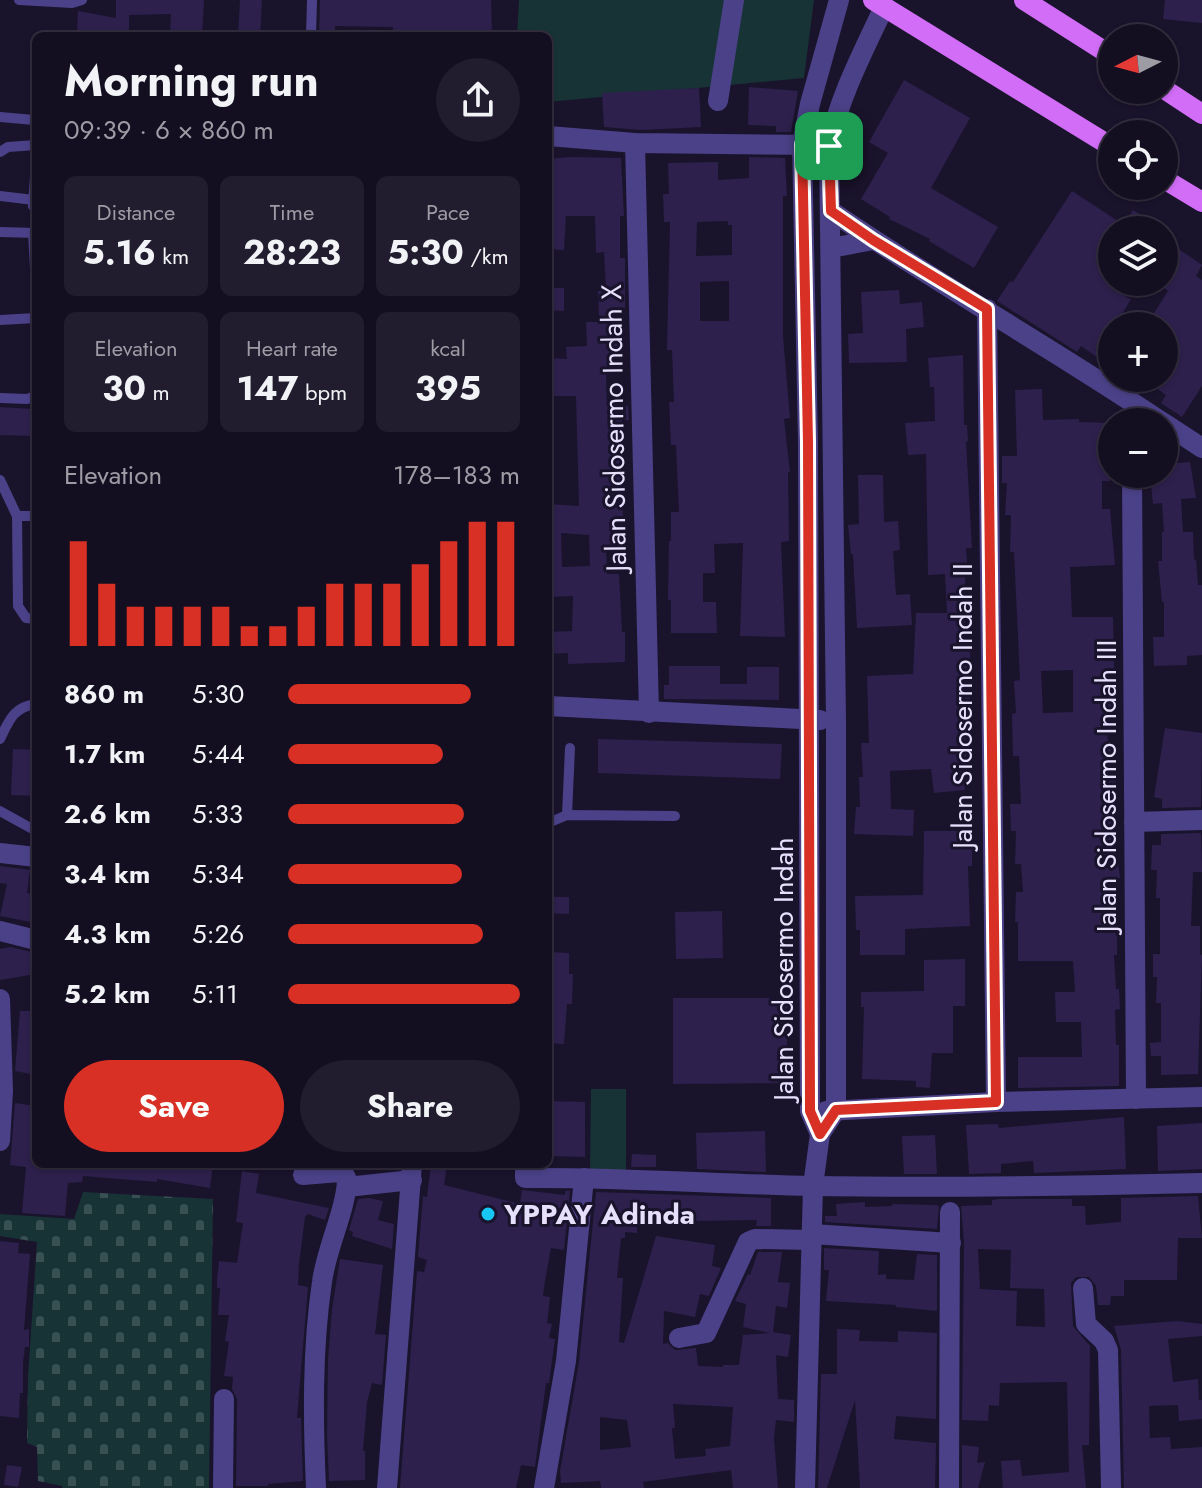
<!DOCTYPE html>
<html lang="en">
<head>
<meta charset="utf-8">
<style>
  :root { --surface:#140e21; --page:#211c2e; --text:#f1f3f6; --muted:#9d9ca5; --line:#332e3f; --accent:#d93025 }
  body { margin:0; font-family:Jost,sans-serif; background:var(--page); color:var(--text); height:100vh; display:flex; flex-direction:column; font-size:30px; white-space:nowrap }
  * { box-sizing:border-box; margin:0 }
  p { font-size:26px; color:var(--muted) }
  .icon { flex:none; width:44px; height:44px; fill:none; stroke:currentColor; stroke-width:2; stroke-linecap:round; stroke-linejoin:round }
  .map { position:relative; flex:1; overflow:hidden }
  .drawer { position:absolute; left:32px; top:32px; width:520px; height:1136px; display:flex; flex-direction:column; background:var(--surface); border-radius:12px; box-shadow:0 2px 6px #0004,0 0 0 2px var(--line) }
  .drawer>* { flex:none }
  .needle { width:52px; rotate:264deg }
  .buttons { position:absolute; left:1098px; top:24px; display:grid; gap:16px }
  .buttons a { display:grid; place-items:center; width:80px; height:80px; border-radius:50%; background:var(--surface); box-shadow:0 2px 6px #0004,0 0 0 2px var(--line); font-size:40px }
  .pin { position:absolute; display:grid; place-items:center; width:68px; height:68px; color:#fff; margin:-34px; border-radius:16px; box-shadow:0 4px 12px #0006 }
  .round { display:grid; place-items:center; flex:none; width:84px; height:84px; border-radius:42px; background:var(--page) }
  .head { display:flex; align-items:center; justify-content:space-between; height:136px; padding:0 32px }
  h1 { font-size:44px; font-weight:700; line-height:60px }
  .figures { display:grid; grid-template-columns:repeat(3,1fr); gap:12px; height:136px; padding:8px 32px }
  .figures div { display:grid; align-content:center; border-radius:12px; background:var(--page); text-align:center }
  .figures b { font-size:34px; font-weight:700 }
  .figures small { font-size:22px; font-weight:400 }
  .figures p { font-size:22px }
  .chart { height:224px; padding:16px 32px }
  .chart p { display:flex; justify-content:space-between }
  .chart svg { width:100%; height:144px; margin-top:8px; stroke:var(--accent); stroke-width:6 }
  .primary-button { display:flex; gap:16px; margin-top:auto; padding:16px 32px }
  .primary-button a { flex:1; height:92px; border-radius:48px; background:var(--accent); color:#fff; font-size:32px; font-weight:700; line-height:92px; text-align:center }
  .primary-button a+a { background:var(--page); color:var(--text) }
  ul { padding:0 32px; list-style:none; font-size:26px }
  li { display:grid; grid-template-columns:128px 96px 1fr; align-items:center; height:60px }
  li i { height:20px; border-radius:10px; background:var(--accent) }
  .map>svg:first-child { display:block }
  .grass { fill:#173335 }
  .cemetery { fill:url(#cemetery-stones) }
  .building { fill:#2d204c; fill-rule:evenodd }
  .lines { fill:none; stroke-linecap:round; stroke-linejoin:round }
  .lane { stroke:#4b4188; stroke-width:10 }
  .street { stroke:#4b4188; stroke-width:20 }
  .primary { stroke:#d16df7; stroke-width:20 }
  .route-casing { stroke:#fff; stroke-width:16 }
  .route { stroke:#d93025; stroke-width:10 }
  .poi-dot { fill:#17c6f2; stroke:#1a132c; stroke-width:3 }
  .labels { text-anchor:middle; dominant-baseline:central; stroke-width:6; stroke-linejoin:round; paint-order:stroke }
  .street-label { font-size:28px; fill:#e6e0fd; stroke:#1a132c }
  .poi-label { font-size:28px; font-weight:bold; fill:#e6e0fd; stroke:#1a132c; text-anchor:start }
</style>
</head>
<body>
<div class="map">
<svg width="1202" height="1488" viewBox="0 0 1202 1488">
  <defs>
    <pattern id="cemetery-stones" width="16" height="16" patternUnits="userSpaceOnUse" patternTransform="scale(2)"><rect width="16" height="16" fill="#173335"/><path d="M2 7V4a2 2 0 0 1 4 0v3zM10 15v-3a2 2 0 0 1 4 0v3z" fill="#395053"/></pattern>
  </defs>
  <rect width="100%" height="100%" fill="#1a132c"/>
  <g class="grass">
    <path d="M 519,0 L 814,0 L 804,78 L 548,102 L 548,36 L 517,36 Z"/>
    <path d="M 591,1089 L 626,1089 L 626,1170 L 590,1170 Z"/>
  </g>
  <path class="cemetery" d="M 83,1192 L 213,1199 L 209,1488 L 62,1488 L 62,1486 L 38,1481 L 37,1447 L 27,1443 L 28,1377 L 37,1242 L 0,1236 L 0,1214 L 74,1219 Z"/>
  <g class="building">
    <path d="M 116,0 L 204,0 L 202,36 L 170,36 L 171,14 L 129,15 L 129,36 L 77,36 L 78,11 L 116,18 Z"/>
    <path d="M 240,0 L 262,0 L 260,36 L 238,36 Z"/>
    <path d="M 320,0 L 491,0 L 492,35 L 393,36 L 393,27 L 335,26 L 335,36 L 319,36 Z"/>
    <path d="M 1165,0 L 1202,0 L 1202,23 L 1163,19 Z"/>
    <path d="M 904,80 L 970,118 L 931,188 L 998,227 L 974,268 L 929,241 L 930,239 L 889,219 L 890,217 L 861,199 L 888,153 L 869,142 Z"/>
    <path d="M 749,87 L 798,91 L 791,132 L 776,132 L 776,126 L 748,125 Z"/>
    <path d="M 699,88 L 701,127 L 641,130 L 604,127 L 602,93 Z"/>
    <path d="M 569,157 L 621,158 L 624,216 L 620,216 L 620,258 L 625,258 L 625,308 L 618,308 L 617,374 L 606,375 L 607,407 L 628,406 L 629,420 L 622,420 L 623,528 L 612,529 L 613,545 L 606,546 L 607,574 L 619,574 L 622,632 L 625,632 L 625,662 L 568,664 L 568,653 L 548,654 L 548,632 L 572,631 L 573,596 L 548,597 L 548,504 L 579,506 L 576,396 L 548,396 L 548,358 L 567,359 L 566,347 L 587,346 L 586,322 L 599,322 L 598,291 L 606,291 L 604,252 L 596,253 L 595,216 L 566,216 L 564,250 L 548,249 L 548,159 ZM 561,533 L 589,535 L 590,566 L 562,567 Z"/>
    <path d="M 749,157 L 785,158 L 787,196 L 783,196 L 783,336 L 790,418 L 784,419 L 790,472 L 788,472 L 789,541 L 781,542 L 785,637 L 740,636 L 743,543 L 714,544 L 715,573 L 703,573 L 703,602 L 716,602 L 717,633 L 671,633 L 671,600 L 668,600 L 669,541 L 671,541 L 671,512 L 679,512 L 676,445 L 671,445 L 669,402 L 674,402 L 672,350 L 667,350 L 670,222 L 664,222 L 663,194 L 669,194 L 668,163 L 718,162 L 718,180 L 749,178 ZM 728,221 L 728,225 L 732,225 L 732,255 L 696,256 L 697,222 ZM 729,281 L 729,321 L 700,321 L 700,282 Z"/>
    <path d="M 1072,191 L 1124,225 L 1133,210 L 1166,230 L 1112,230 L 1112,282 L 1135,282 L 1126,297 L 1131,299 L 1115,326 L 1112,326 L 1112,335 L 1097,357 L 1081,346 L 1077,352 L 997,301 L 1010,281 L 1013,282 Z"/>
    <path d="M 1164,239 L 1202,265 L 1196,276 L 1202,280 L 1202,386 L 1182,417 L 1161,403 L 1166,395 L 1142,378 L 1164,378 L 1164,326 L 1146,326 L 1168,291 L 1164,288 Z"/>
    <path d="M 548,288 L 564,288 L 564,311 L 548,310 Z"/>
    <path d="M 899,290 L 900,304 L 922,302 L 924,327 L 906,329 L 907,362 L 849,363 L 848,334 L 863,333 L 861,292 Z"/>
    <path d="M 963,355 L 964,425 L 967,425 L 968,441 L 966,442 L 972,548 L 966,548 L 968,573 L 965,573 L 965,646 L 970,647 L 970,701 L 967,701 L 969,734 L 965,734 L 967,761 L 962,762 L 965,790 L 934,793 L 931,769 L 890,771 L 891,809 L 914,810 L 913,836 L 854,834 L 856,807 L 860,807 L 859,777 L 863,777 L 861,743 L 869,743 L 867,676 L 913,674 L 916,613 L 947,613 L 945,574 L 928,575 L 926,454 L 908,455 L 905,423 L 935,421 L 934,387 L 930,387 L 928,358 Z"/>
    <path d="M 1042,389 L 1043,420 L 1079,419 L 1079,422 L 1112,423 L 1110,481 L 1102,481 L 1102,509 L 1110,509 L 1115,565 L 1070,567 L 1072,617 L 1113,617 L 1115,717 L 1107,717 L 1108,748 L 1114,748 L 1116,795 L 1113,795 L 1114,817 L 1111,817 L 1113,861 L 1118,861 L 1120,878 L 1117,878 L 1117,955 L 1114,955 L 1116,989 L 1119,989 L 1120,1009 L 1115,1010 L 1116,1045 L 1119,1045 L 1119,1086 L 1018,1088 L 1018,1057 L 1082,1057 L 1081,1022 L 1056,1022 L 1055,992 L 1075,992 L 1073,961 L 1018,961 L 1018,922 L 1015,922 L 1016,892 L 1023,892 L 1021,864 L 1015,864 L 1016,831 L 1011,831 L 1010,804 L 1021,804 L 1019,756 L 1013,756 L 1012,714 L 1016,713 L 1014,681 L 1020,680 L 1014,552 L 1010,552 L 1011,515 L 1005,515 L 1007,483 L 1002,483 L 1002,456 L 1017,456 L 1015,390 ZM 1073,670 L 1073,712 L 1043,713 L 1041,671 Z"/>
    <path d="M 0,407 L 34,409 L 33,436 L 0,435 Z"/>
    <path d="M 1190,462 L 1196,498 L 1181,499 L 1183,532 L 1193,532 L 1194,560 L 1196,559 L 1198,585 L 1202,585 L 1202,655 L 1187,656 L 1187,665 L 1154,666 L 1153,637 L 1164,637 L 1164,602 L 1162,602 L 1158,561 L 1162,561 L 1162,532 L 1164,532 L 1162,503 L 1153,504 L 1150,476 L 1164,474 L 1164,464 Z"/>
    <path d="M 858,475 L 883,475 L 884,522 L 898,521 L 900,550 L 893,551 L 896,595 L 910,594 L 912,625 L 857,628 L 853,554 L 851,554 L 848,525 L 859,524 Z"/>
    <path d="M 669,666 L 720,666 L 720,684 L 747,684 L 747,667 L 779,667 L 779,700 L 664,699 L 664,685 L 669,685 Z"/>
    <path d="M 1165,728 L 1202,733 L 1201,807 L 1162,808 L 1162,799 L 1154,797 Z"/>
    <path d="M 598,739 L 782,744 L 780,779 L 598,773 Z"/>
    <path d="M 13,749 L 36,750 L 36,796 L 11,795 Z"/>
    <path d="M 924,831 L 972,831 L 972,866 L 968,866 L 970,926 L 905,929 L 905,955 L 860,955 L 860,930 L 856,930 L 855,896 L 923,895 Z"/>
    <path d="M 1201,833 L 1202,872 L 1193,872 L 1191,926 L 1200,926 L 1200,955 L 1202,955 L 1198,1074 L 1161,1075 L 1161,1056 L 1151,1056 L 1150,1043 L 1161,1042 L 1161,1003 L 1156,1003 L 1157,977 L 1153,977 L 1153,954 L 1160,954 L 1160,898 L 1156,898 L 1157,870 L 1151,870 L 1152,845 L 1161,845 L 1161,834 Z"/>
    <path d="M 0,866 L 30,870 L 27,893 L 36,895 L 36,923 L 0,916 L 7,884 L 0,883 Z"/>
    <path d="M 548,897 L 569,897 L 569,914 L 548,913 Z"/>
    <path d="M 722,911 L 723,958 L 676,959 L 675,912 Z"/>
    <path d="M 10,947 L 36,953 L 36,974 L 0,980 L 0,949 Z"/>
    <path d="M 548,952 L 569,953 L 569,974 L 573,974 L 572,1004 L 567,1004 L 564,1044 L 548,1043 Z"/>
    <path d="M 965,959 L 965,1006 L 953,1006 L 953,1053 L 932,1053 L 930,1088 L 916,1087 L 916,1081 L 862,1079 L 864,1007 L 861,1007 L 861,992 L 924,991 L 924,960 Z"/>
    <path d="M 673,998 L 787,998 L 787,1083 L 673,1084 Z"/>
    <path d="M 20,1011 L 36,1011 L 36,1075 L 15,1071 Z"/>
    <path d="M 548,1101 L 585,1102 L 585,1157 L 548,1156 Z"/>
    <path d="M 15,1103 L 36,1106 L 36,1164 L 213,1164 L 210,1188 L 157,1179 L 157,1182 L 83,1176 L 82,1182 L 68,1183 L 65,1216 L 22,1213 L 26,1167 L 10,1165 Z"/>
    <path d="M 1124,1117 L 1126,1169 L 1034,1173 L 1033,1161 L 1001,1164 L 1001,1173 L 969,1174 L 966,1125 L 998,1124 L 999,1128 Z"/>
    <path d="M 1202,1123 L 1202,1169 L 1158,1171 L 1157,1126 Z"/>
    <path d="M 765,1131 L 766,1172 L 697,1169 L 696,1133 Z"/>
    <path d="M 935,1135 L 937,1174 L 904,1174 L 902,1136 Z"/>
    <path d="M 632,1154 L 656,1155 L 656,1167 L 631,1167 Z"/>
    <path d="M 431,1164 L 447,1164 L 444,1185 L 520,1204 L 522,1190 L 565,1195 L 565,1191 L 570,1191 L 564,1250 L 551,1248 L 545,1281 L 543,1296 L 550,1297 L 547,1323 L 552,1324 L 549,1338 L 555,1339 L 549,1383 L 546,1383 L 535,1467 L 521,1465 L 516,1488 L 400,1488 L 417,1271 L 424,1272 L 427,1260 L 418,1257 L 423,1196 L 427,1197 Z"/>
    <path d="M 242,1171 L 259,1174 L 256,1193 L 329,1208 L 325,1220 L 308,1214 L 305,1217 L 299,1264 L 298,1285 L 308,1287 L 297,1418 L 301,1418 L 303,1481 L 268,1484 L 268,1486 L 236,1486 L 237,1399 L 232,1389 L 233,1377 L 224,1376 L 229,1342 L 225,1341 L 229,1315 L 218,1315 L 220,1288 L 217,1288 L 217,1280 L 219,1261 L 237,1263 L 243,1223 L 236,1222 Z"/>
    <path d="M 596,1192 L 771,1198 L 771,1226 L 756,1226 L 757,1220 L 637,1222 L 637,1233 L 625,1232 L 625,1238 L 621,1238 L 617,1278 L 623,1278 L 619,1342 L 624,1343 L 656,1236 L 715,1245 L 712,1266 L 721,1268 L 709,1296 L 700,1294 L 695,1317 L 664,1311 L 663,1344 L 668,1343 L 675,1350 L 696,1348 L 698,1366 L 723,1367 L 723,1365 L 739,1365 L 743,1335 L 770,1333 L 743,1327 L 746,1304 L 735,1301 L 748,1274 L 750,1275 L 758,1252 L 782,1252 L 778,1282 L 790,1283 L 787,1308 L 776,1306 L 773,1332 L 791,1335 L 788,1357 L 776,1355 L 778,1399 L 794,1400 L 794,1422 L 776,1420 L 774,1438 L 778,1488 L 733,1488 L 731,1470 L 643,1482 L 644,1488 L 601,1488 L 600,1481 L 561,1483 L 560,1471 L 579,1362 ZM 673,1404 L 733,1407 L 730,1446 L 705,1449 L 706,1456 L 675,1459 L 672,1428 L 675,1428 ZM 600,1417 L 627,1420 L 631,1447 L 600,1450 Z"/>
    <path d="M 1198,1196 L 1202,1238 L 1178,1238 L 1177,1280 L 1124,1280 L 1124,1296 L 1111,1296 L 1110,1305 L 1098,1305 L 1096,1286 L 1089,1277 L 1076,1277 L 1071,1283 L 1073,1326 L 1090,1346 L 1089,1445 L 1082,1445 L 1086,1488 L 1003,1488 L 1001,1461 L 1020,1460 L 1022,1476 L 1069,1472 L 1067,1382 L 1000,1383 L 999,1406 L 989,1405 L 988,1421 L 962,1420 L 964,1243 L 961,1206 L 992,1205 L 992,1200 L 998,1199 L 1072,1199 L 1072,1206 L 1085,1206 L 1086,1225 L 1121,1222 L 1121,1198 ZM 978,1249 L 1011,1250 L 1010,1288 L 1044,1289 L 1045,1327 L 1016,1326 L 1017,1291 L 980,1289 Z"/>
    <path d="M 369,1198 L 383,1201 L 378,1220 L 394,1224 L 392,1249 L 352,1236 L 353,1232 L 349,1230 L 358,1199 Z"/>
    <path d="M 865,1202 L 865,1207 L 892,1206 L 892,1204 L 936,1205 L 939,1206 L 937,1229 L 825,1222 L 825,1216 L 837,1216 L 836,1204 Z"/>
    <path d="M 0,1241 L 19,1243 L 18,1253 L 30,1254 L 24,1330 L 29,1329 L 29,1347 L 25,1347 L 23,1362 L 23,1393 L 20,1393 L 19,1418 L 0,1416 Z"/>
    <path d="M 824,1248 L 879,1251 L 878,1275 L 886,1274 L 886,1279 L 914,1280 L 917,1254 L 937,1255 L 937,1311 L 896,1307 L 896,1305 L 826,1301 L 829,1270 L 824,1270 Z"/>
    <path d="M 340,1259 L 383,1265 L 375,1334 L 386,1335 L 382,1385 L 372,1383 L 367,1402 L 363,1451 L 365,1451 L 365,1480 L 331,1481 L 329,1481 L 327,1437 L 328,1360 L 332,1309 Z"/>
    <path d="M 1177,1321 L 1202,1324 L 1202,1336 L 1168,1339 L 1173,1382 L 1198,1379 L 1199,1400 L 1202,1400 L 1202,1419 L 1179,1421 L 1178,1405 L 1149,1406 L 1150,1438 L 1170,1437 L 1171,1449 L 1202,1447 L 1202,1488 L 1124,1488 L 1121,1350 L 1114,1326 Z"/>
    <path d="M 837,1329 L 860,1330 L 859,1341 L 898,1342 L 898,1331 L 937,1333 L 936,1419 L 896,1416 L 894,1439 L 936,1443 L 935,1488 L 860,1488 L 855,1400 L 827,1488 L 818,1488 L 821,1374 L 837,1374 Z"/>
    <path d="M 962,1445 L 979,1447 L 977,1463 L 985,1462 L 978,1488 L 962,1488 Z"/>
    <path d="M 7,1465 L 22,1467 L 18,1487 L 4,1485 Z"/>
  </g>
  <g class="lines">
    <g class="lane">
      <path d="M 19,0 L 72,3 L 82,0"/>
      <path d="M 311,36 L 312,0"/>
      <path d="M 0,117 L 34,120 L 36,123"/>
      <path d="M 0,152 L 8,147 L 36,145"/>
      <path d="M 0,196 L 34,200"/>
      <path d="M 33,206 L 36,160"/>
      <path d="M 0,232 L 36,233"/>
      <path d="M 33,233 L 36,286"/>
      <path d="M 0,320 L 36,318"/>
      <path d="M 0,398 L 27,399 L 36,396"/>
      <path d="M 0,480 L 17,516 L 18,606 L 26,618 L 36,619"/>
      <path d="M 17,516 L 36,516"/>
      <path d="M 0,739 C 9,721 13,707 36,704"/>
      <path d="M 0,811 L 36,831"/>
      <path d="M 567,815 L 570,748"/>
      <path d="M 548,823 L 567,815 L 675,816"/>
    </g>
    <g class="street">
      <path d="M 718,101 L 734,0"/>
      <path d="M 548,136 L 635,143 L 816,145"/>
      <path d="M 635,143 L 649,713"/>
      <path d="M 831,211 C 939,285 1054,349 1162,422"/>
      <path d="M 831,248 L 873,240"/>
      <path d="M 987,309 L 996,1102"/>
      <path d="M 1164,423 L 1202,448"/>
      <path d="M 1132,474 L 1136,1099"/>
      <path d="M 548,706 L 820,720"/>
      <path d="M 1134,822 L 1202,820"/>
      <path d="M 0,853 L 36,857"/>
      <path d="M 0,931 L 36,940"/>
      <path d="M 0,999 L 3,1091 L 0,1141"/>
      <path d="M 826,1111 L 996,1102 L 1202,1097"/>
      <path d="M 820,1134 L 810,1111 L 808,442 L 802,144 L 810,104 L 839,0"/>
      <path d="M 525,1164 L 525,1178 C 621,1177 716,1184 812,1186 C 942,1188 1072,1186 1202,1183"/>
      <path d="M 303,1175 L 339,1172 L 344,1174 L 347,1180 C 346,1210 326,1249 322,1282 C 312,1349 313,1421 316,1488"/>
      <path d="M 347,1187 L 412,1180"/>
      <path d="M 812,1234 L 951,1243"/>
      <path d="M 1083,1288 L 1086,1324 L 1104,1341 L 1108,1350 L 1111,1488"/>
      <path d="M 679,1338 L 706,1333 L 748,1242 L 755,1239 L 812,1240"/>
      <path d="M 223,1488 L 224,1399"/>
      <path d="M 387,1488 L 412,1164"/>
      <path d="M 544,1488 L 566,1361 L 584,1178"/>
      <path d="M 805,1488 L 813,1186 L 820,1134 L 836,1110 L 836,722 L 829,146 C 839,97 863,52 884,7"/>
      <path d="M 949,1488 L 950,1212"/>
    </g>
    <g class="primary">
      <path d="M 873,0 L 1112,147"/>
      <path d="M 1024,0 L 1112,56"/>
      <path d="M 1164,89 L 1202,114"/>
      <path d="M 1164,179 L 1202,202"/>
    </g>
  </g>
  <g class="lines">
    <g class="route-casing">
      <path id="route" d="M 802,144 L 829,146 L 831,211 L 873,240 L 987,309 L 996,1102 L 836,1110 L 820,1134 L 810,1111 L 808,442 Z"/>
    </g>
    <use href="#route" class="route"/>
  </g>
  <circle class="poi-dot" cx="488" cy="1214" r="8"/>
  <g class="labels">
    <g class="street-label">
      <text transform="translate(614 428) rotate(-91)">Jalan Sidosermo Indah X</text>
      <text transform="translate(962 706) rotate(-90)">Jalan Sidosermo Indah II</text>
      <text transform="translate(1106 786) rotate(-90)">Jalan Sidosermo Indah III</text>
      <text transform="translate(783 969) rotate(-90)">Jalan Sidosermo Indah</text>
    </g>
    <g class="poi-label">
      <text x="504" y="1214">YPPAY Adinda</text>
    </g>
  </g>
</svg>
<div class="buttons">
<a><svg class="needle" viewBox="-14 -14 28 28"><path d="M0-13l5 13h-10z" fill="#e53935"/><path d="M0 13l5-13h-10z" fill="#9d9ca5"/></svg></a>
<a><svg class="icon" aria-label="locate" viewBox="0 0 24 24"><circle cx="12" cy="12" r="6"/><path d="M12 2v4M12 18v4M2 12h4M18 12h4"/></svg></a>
<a><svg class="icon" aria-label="layers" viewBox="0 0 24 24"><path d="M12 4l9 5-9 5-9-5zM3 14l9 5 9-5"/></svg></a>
<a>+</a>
<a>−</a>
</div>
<div class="pin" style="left:829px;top:146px;background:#1e9e55"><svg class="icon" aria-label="arrive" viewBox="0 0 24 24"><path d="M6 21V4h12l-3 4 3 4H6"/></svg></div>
<section class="drawer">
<div class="head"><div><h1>Morning run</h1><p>09:39 · 6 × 860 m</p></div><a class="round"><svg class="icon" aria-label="share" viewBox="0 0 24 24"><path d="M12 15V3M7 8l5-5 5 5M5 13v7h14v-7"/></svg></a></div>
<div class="figures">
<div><p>Distance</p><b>5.16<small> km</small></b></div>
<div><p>Time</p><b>28:23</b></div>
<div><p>Pace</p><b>5:30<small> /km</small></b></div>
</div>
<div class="figures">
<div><p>Elevation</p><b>30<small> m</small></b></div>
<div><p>Heart rate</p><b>147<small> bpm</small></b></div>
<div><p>kcal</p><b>395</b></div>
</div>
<div class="chart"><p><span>Elevation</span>178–183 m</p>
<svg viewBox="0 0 160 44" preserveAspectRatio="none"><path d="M5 44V12M15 44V25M25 44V32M35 44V32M45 44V32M55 44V32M65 44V38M75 44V38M85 44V32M95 44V25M105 44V25M115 44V25M125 44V19M135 44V12M145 44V6M155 44V6"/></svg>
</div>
<ul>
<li><b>860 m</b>5:30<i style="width:79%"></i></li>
<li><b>1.7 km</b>5:44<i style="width:67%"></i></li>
<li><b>2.6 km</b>5:33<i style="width:76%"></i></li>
<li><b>3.4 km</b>5:34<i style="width:75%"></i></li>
<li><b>4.3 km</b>5:26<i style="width:84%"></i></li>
<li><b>5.2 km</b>5:11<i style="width:100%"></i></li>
</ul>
<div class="primary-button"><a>Save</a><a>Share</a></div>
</section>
</div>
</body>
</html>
